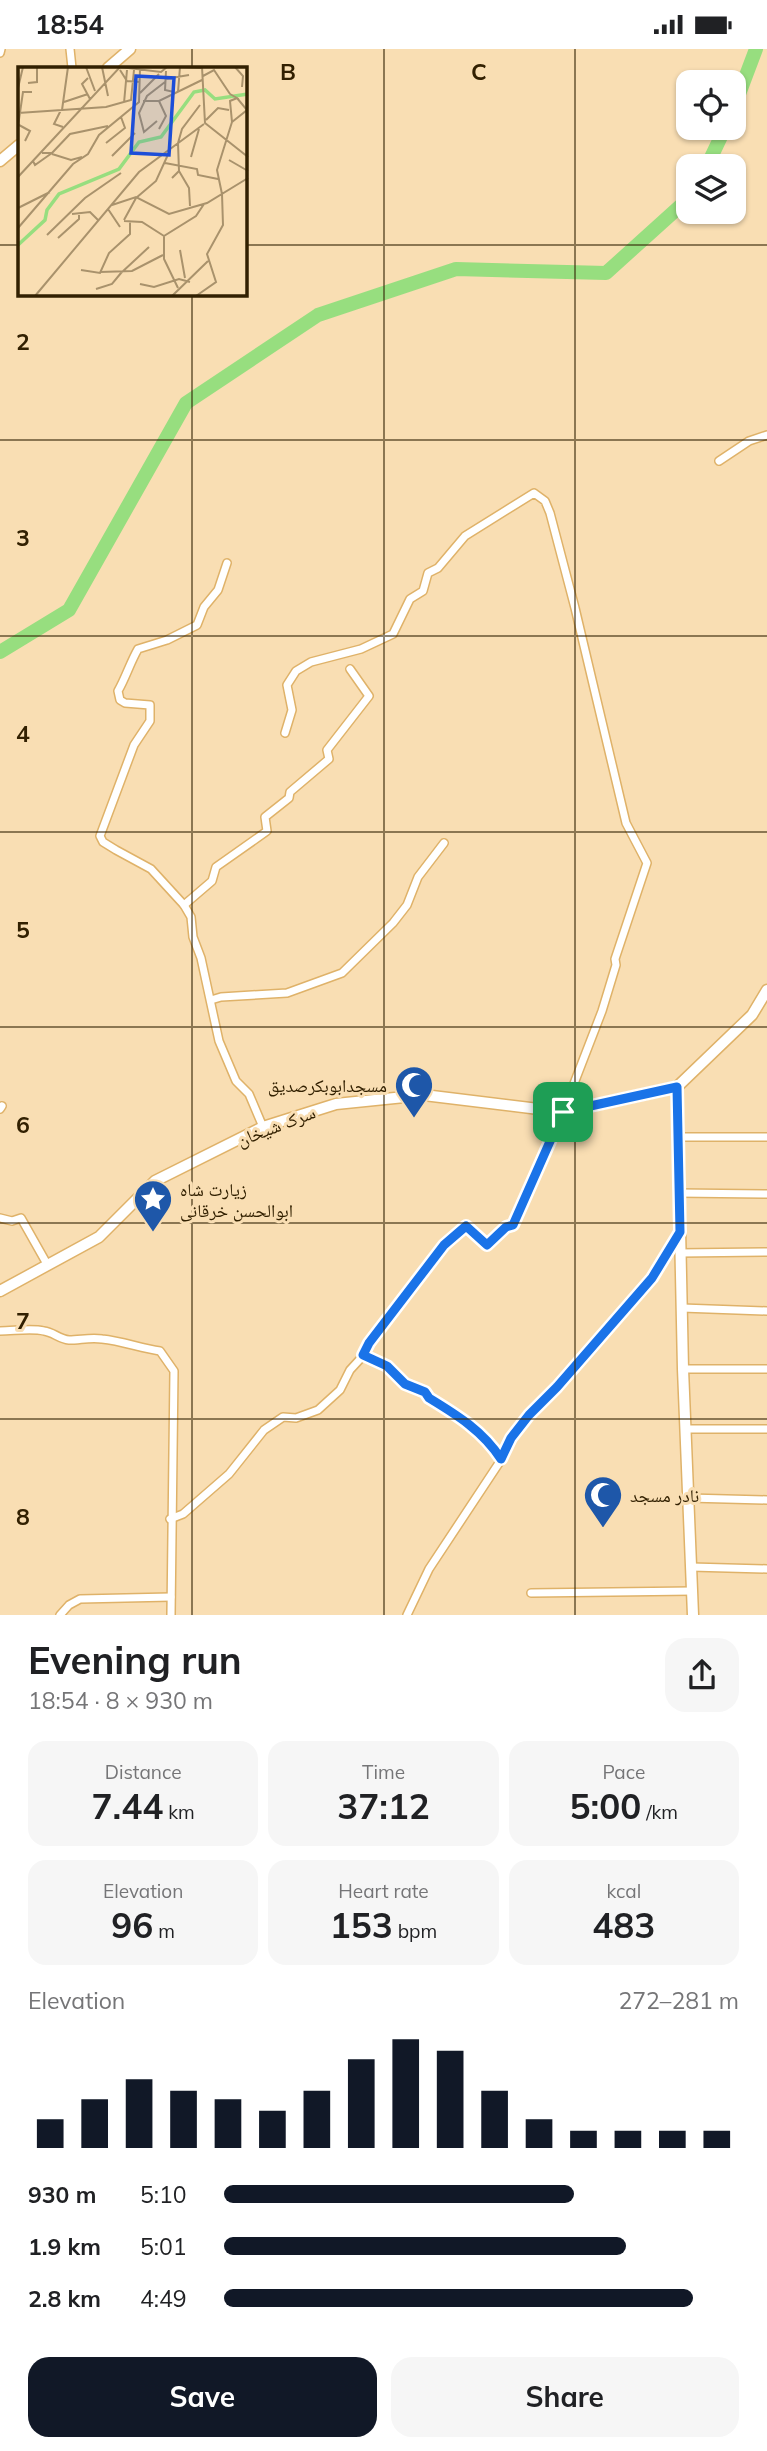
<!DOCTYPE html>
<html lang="en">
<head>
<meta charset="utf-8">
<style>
  :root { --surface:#fff; --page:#f6f6f6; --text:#202124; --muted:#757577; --accent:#111827 }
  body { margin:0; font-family:Mulish,"Noto Naskh Arabic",sans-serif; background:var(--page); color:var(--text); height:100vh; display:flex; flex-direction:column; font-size:26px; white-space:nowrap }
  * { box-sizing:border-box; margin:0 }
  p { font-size:23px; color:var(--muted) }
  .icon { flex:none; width:38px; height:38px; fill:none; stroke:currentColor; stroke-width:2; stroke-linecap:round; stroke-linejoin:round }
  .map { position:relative; height:1566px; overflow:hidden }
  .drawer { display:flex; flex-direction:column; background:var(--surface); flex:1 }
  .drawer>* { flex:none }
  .buttons { position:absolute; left:676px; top:21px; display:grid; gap:14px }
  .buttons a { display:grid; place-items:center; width:70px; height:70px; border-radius:14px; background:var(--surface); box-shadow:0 2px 5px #0004; font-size:35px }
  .pin { position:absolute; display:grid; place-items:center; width:60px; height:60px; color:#fff; margin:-30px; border-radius:14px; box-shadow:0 4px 10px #0006 }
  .round { display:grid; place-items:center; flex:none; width:74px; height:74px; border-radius:21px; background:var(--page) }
  .head { display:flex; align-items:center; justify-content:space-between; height:119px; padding:0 28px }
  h1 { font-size:38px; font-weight:700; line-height:52px }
  .stats { display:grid; grid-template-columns:repeat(3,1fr); gap:10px; height:119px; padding:7px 28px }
  .stats div { display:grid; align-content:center; border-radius:18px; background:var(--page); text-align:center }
  .stats b { font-size:35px; font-weight:700 }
  .stats small { font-size:19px; font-weight:400 }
  .stats p { font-size:19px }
  .chart { height:196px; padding:14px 28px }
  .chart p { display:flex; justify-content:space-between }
  .chart svg { width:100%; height:126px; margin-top:7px; stroke:var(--accent); stroke-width:6 }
  .cta { display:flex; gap:14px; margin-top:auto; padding:14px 28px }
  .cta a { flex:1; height:80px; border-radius:21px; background:var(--accent); color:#fff; font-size:28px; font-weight:700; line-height:80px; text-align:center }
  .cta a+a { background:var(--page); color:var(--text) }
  ul { padding:0 28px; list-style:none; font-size:23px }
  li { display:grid; grid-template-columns:112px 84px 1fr; align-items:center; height:52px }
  li i { height:18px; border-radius:9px; background:var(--accent) }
  .status { display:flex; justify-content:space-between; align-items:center; height:49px; padding:0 35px; background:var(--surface); direction:ltr }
  .status svg { height:19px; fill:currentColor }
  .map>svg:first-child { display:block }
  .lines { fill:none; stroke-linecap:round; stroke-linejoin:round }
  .river { stroke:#97de7f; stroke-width:14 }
  .street-casing { stroke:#dfb269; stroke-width:10 }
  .secondary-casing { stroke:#dfb269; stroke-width:13 }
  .street { stroke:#fff; stroke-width:7 }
  .secondary { stroke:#fff; stroke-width:10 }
  .route-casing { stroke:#fff; stroke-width:14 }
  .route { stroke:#1a73e8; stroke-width:9 }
  .grid { fill:none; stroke:#322001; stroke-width:2; stroke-opacity:0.55 }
  .labels { text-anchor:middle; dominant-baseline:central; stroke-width:6; stroke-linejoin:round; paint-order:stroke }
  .poi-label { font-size:18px; fill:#322001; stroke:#f9deb3; text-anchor:start }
  .street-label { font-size:18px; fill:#322001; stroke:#f9deb3 }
  .inset-river { fill:none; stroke:#97de7f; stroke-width:3.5 }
  .inset-road { fill:none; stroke:#a9926c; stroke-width:2 }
  .view { fill:#1d4ed8; fill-opacity:0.15; stroke:#1d4ed8; stroke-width:3.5 }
  .inset-edge { fill:none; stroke:#322001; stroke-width:3.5 }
  .grid-label { font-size:23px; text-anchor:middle; font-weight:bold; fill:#322001; stroke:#f9deb3; stroke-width:6; stroke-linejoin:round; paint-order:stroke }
</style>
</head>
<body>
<div class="status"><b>18:54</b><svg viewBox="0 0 49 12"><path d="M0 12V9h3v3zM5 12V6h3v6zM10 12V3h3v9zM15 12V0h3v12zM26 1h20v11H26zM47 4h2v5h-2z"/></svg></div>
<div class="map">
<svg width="767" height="1566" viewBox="0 0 767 1566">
  <rect width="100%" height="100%" fill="#f9deb3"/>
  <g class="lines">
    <g class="river">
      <path d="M 733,61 L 756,0"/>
      <path d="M 707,117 L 725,79"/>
      <path d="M 0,603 L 69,561 L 186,354 L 318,266 L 456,220 L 606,224 L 688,150"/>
    </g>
    <g class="street-casing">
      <g id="street">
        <path d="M 70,0 L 72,19"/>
        <path d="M 0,4 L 1,0"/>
        <path d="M 719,412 L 749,392 L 767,386"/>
        <path d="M 227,514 L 218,541 L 204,558 L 197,576 L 167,591 L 138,600 C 130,614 126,628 118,642 L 120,651 L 125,654 L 150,656 L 150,672 L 134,696 L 100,787 L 103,793 L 116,801 L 151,820 L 184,856 L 191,868 L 193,888 L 201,909 L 219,992 L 236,1032 L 249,1045 L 263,1078"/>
        <path d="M 184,856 L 212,832 L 216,818 L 267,782 L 265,768 L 289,749 L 290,743 L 329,710 L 327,701 L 369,647 L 350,620"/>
        <path d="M 211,951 L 221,948 L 287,944 L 342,924 L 393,874 L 407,856 L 418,828 L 444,794"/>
        <path d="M 0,1060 L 2,1057"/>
        <path d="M 677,1088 L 767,1088"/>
        <path d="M 678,1144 L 767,1145"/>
        <path d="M 0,1169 L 12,1172 L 21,1169 L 47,1215"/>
        <path d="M 680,1204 L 767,1203"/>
        <path d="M 682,1259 L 767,1262"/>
        <path d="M 0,1282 C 14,1282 31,1279 44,1282 C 53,1283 59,1290 69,1291 C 80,1291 91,1288 102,1290 C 122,1292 140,1299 160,1302 L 174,1322 L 171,1566"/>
        <path d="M 363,1306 L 387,1316 L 405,1335 L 425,1343 L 429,1349 C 456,1367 482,1382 501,1410"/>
        <path d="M 683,1320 L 767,1320"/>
        <path d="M 686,1380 L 767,1380"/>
        <path d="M 689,1449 L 767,1451"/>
        <path d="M 170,1470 L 183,1465 L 229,1425 L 264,1381 L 283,1368 L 296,1369 L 318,1361 L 340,1341 L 350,1321 L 362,1308 L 369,1294 L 395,1260 L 444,1196 L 466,1177 L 487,1196 L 506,1178 L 513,1176 L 563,1063 L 602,962 L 616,916 L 615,910 L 647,814 L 626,774 L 575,559 L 550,464 L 545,452 L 534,444 L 465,487 L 438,519 L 428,524 L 423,542 L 410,550 L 393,585 L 361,600 L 311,613 L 296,622 L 287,636 L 292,661 L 285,684"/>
        <path d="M 691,1518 L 767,1520"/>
        <path d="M 531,1544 L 693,1542"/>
        <path d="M 60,1566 L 69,1556 L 80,1550 L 171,1548"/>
        <path d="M 407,1566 L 429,1520 L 499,1414 L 511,1389 L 652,1229 L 679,1183"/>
      </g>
    </g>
    <g class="secondary-casing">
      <g id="secondary">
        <path d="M 108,19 L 130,0"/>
        <path d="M 0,112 L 19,96"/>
        <path d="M 0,1242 L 99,1188 L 155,1132 L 263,1078 L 336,1055 L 424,1046 L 563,1063 L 677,1038"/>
        <path d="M 693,1566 L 683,1320 L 677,1038 L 752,966 L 767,941"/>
      </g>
    </g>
    <use href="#street" class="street"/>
    <use href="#secondary" class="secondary"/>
  </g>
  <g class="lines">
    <g class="route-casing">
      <path id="route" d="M 677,1038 L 680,1183 L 652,1229 L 557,1338 L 529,1366 L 511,1389 L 501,1410 C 483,1382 457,1366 429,1349 L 425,1343 L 405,1335 L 387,1317 L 363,1306 L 369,1294 L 444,1196 L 466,1177 L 487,1196 L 506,1178 L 513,1176 L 563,1063 Z"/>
    </g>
    <use href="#route" class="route"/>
  </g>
  <path class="grid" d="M 192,0 L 192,19M 384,0 L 384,1566M 575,0 L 575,1566M 0,196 L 19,196M 245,196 L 767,196M 192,245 L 192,1566M 0,391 L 767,391M 0,587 L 767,587M 0,783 L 767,783M 0,978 L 767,978M 0,1174 L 767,1174M 0,1370 L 767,1370"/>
  <defs>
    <g id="mosque-pin" transform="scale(2.0125)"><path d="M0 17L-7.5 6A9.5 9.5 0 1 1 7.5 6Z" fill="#1e57a9" stroke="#f9deb3"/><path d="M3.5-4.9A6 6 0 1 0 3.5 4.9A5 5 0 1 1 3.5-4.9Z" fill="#fff"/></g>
    <g id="sight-pin" transform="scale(2.0125)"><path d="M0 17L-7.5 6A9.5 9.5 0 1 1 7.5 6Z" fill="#1e57a9" stroke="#f9deb3"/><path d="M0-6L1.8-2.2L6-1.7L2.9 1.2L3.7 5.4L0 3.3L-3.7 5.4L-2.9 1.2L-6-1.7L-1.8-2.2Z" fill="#fff"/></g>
  </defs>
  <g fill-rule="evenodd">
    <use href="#mosque-pin" x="414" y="1036"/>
    <use href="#sight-pin" x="153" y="1150"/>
    <use href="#mosque-pin" x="603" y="1446"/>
  </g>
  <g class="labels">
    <g class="poi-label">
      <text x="387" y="1036" text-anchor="end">مسجدابوبکرصدیق</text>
      <text x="180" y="1140">زیارت شاه<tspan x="180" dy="21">ابوالحسن خرقانی</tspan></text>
      <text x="630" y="1446">نادر مسجد</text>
    </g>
    <g class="street-label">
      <text transform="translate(276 1077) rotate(-21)">سرک شیخان</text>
    </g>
  </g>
  <g transform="translate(18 18)">
    <rect width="229" height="229" fill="#f9deb3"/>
    <path class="inset-river" d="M 0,178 L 27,153 L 29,143 L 41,127 L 101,102 L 121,75 L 143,70 L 176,25 L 187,23 L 197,32 L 230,27"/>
    <path class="inset-road" d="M 68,0 L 77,24M 84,0 L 90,29M 163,0 L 184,1M 184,0 L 187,56 L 230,90M 217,0 L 225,9 L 224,20M 102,3 L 109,14 L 122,15M 148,4 L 147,23 L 156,25M 185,9 L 196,3 L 212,27M 70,11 L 64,17 L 72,32M 147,12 L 171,8M 10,16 L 19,15 L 19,0M 0,21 L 5,0M 160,25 L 162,0M 122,26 L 141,7M 125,34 L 141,34 L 184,13M 46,35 L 70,27M 106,36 L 109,3M 43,43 L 36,57 L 45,60M 44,43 L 50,0M 0,46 L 88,40 L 113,33 L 116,3M 188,53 L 200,41 L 211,43M 139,54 L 126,65 L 121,46 L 129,29 L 147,15M 214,55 L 229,43 L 219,31M 1,58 L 12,64 L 7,74M 0,59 L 5,25 L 14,25M 141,62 L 148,49 L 141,34M 88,76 L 107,61 L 103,50M 24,86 L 34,86 L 52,67 L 90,59M 34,87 L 53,93 L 64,90M 94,89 L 117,66M 173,90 L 181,62M 211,93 L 230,104M 15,94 L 17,98 L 34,86M 147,96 L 179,102 L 180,108 L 200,112M 161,104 L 171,121 L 172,139M 0,110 L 102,0 L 143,5 L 149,0M 154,111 L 161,104 L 160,76 L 164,62 L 182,38M 204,127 L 199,103 L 214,55 L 212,34 L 219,31 L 212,27M 118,131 L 138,114 L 153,81M 94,138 L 118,130 L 151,147 L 189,136 L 230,111M 0,141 L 32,125M 90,142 L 102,160M 54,147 L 72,145 L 80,153M 106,153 L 118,131M 106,154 L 124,155 L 146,169M 0,161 L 55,97 L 70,87 L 81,68 L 121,35 L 122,2M 29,168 L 67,131 L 103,106M 40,171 L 61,152 L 61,146M 162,183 L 167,211M 63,203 L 82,206 L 91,186 L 112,167 L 112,155M 82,205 L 114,204 L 145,188M 103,206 L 131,180M 122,217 L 136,220 L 161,212 L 172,215M 160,221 L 146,192 L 146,169 L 178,149 L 186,137M 78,222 L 94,217 L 103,206M 17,229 L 121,105 L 186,57M 154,229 L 190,194M 178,229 L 198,215 L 189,187 L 205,158 L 204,127"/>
    <path class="view" d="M 118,9 L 156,11 L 151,88 L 113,86 Z"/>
    <rect width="229" height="229" class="inset-edge"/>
  </g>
  <g class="grid-label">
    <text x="288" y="31">B</text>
    <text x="479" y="31">C</text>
    <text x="23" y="301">2</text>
    <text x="23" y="497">3</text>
    <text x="23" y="693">4</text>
    <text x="23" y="889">5</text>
    <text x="23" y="1084">6</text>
    <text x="23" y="1280">7</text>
    <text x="23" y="1476">8</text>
  </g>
</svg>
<div class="buttons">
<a><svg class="icon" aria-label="locate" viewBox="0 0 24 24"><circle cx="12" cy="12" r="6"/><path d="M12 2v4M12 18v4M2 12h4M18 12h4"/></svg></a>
<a><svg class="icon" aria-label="layers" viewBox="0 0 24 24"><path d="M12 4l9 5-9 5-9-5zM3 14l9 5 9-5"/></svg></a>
</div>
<div class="pin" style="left:563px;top:1063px;background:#1e9e55"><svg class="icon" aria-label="arrive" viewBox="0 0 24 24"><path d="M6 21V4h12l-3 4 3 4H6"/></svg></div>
</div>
<section class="drawer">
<div class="head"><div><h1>Evening run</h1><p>18:54 · 8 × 930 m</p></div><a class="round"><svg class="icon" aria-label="share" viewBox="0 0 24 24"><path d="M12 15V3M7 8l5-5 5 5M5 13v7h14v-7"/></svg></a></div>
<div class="stats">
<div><p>Distance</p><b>7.44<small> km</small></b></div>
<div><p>Time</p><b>37:12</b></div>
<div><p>Pace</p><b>5:00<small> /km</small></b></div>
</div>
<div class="stats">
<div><p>Elevation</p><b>96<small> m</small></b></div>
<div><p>Heart rate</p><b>153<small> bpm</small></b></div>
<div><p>kcal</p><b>483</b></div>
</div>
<div class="chart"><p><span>Elevation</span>272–281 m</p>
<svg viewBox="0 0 160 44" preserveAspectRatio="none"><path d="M5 44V34M15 44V27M25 44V20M35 44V24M45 44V27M55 44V31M65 44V24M75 44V13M85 44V6M95 44V10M105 44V24M115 44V34M125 44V38M135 44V38M145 44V38M155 44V38"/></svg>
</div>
<ul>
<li><b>930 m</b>5:10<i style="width:68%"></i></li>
<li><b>1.9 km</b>5:01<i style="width:78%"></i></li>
<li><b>2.8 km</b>4:49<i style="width:91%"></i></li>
</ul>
<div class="cta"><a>Save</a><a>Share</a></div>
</section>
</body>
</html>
